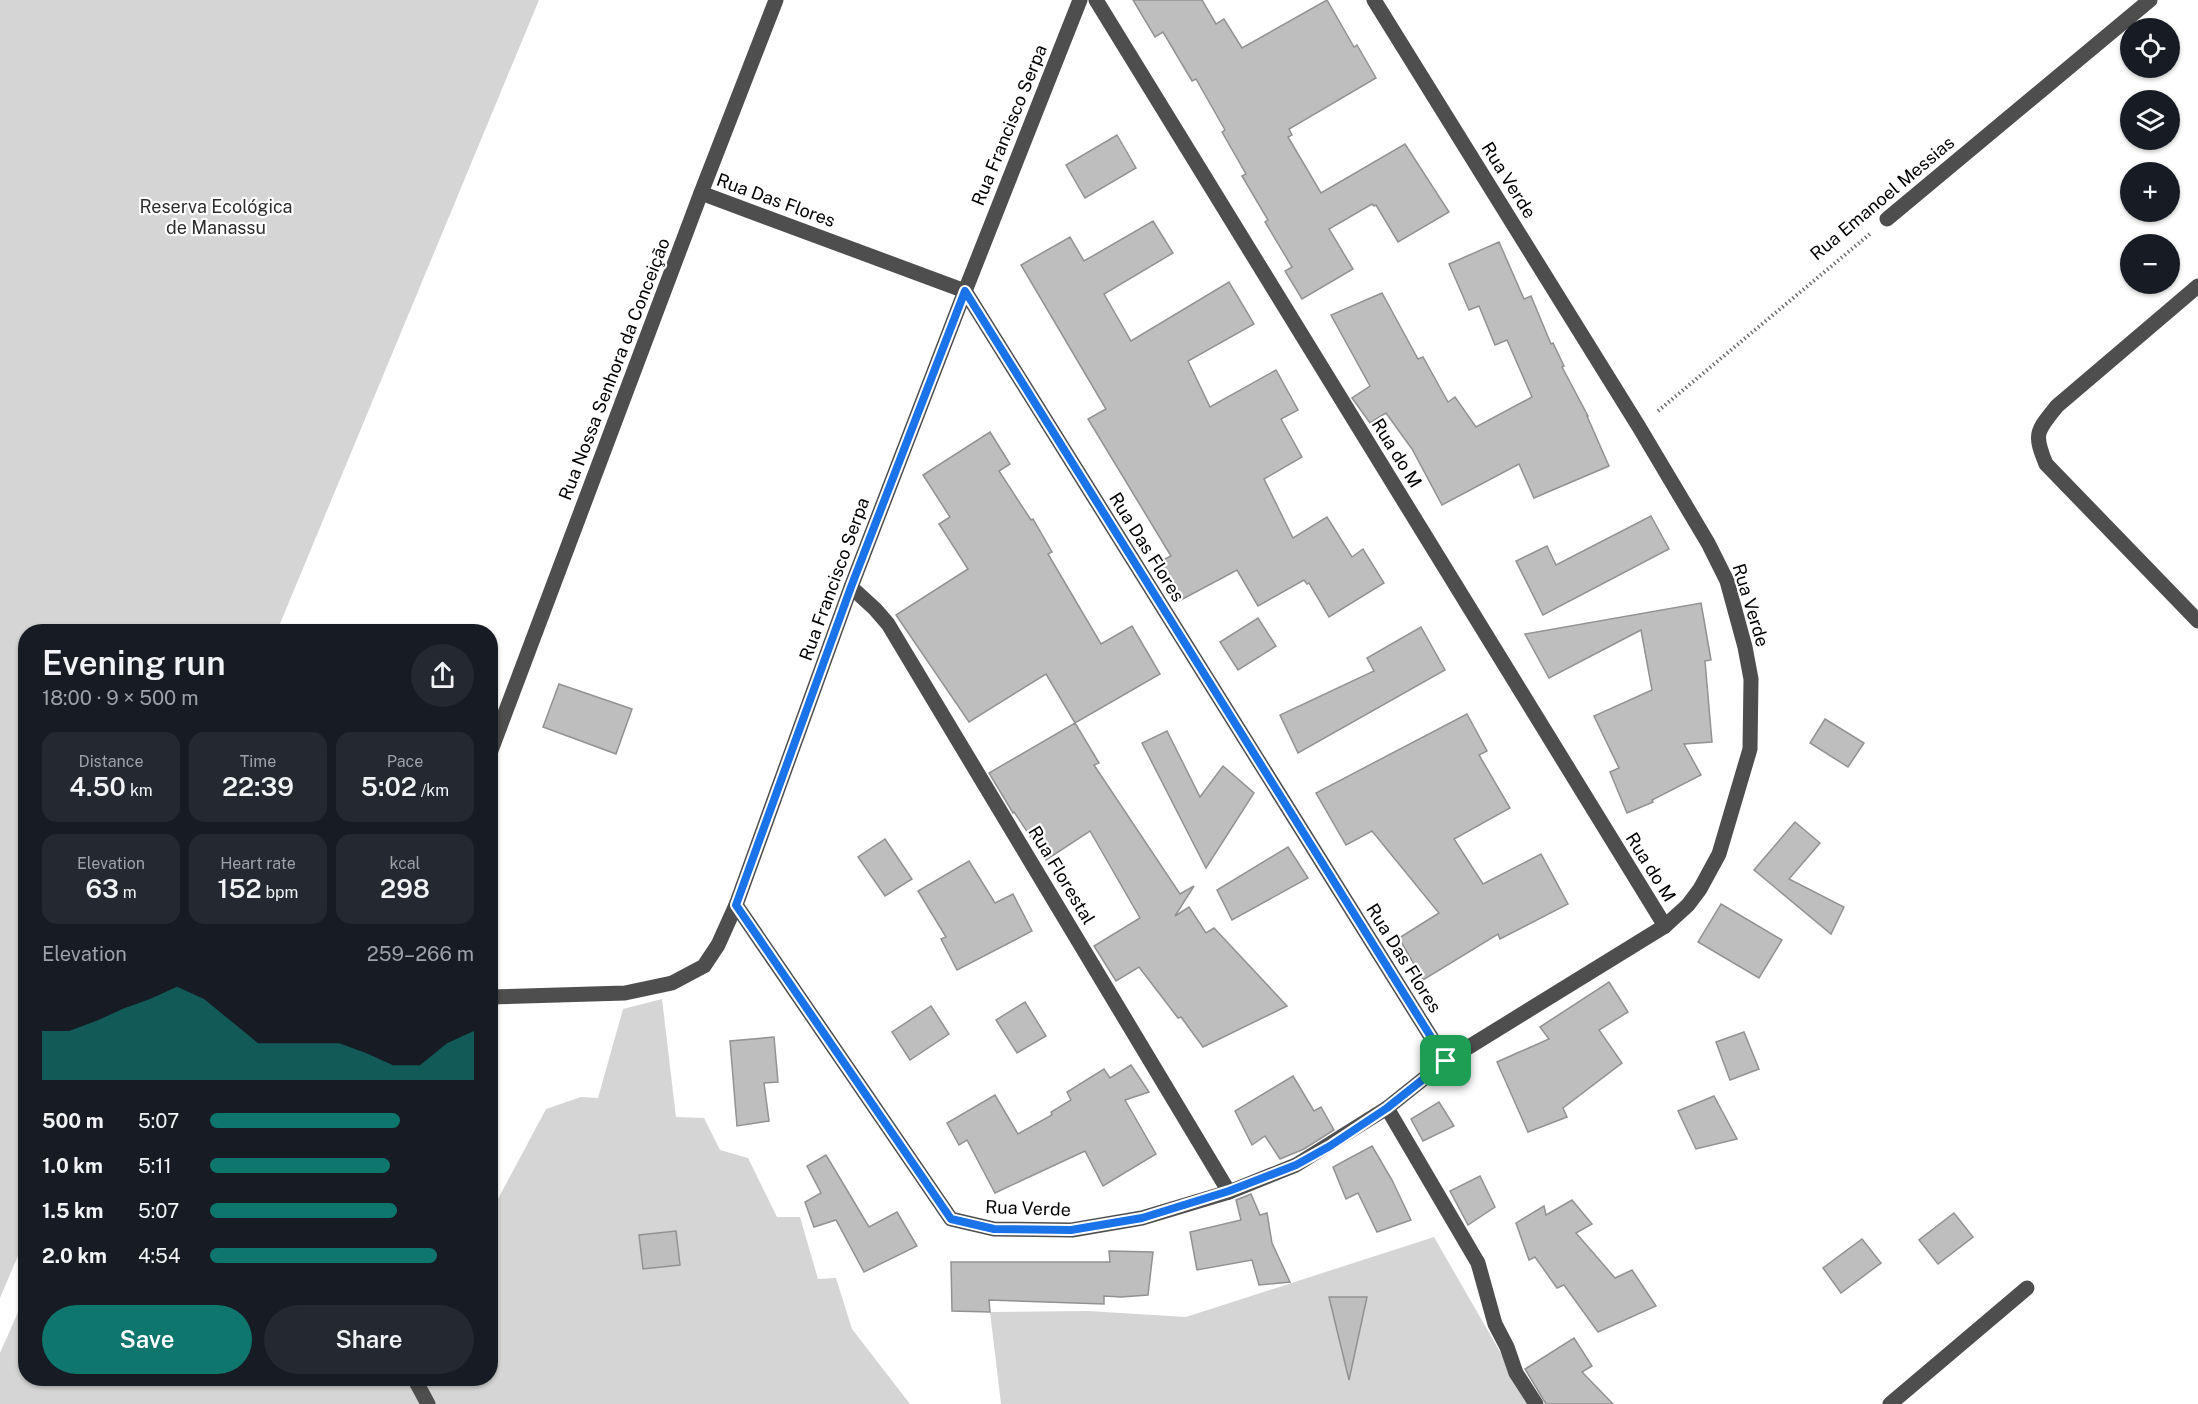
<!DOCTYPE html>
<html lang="en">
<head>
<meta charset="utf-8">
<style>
  :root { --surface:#171b24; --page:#242831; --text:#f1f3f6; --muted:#9ea1a6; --accent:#0f766e }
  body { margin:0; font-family:"Public Sans",sans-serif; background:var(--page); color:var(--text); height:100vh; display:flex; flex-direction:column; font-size:22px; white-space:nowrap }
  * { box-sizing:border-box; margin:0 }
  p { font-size:20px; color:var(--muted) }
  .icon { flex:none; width:33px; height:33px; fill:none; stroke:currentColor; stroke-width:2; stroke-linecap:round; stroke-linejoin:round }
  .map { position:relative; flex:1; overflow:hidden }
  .drawer { position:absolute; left:18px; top:624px; width:480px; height:762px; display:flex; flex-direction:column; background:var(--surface); border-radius:24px; box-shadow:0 2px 4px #0004 }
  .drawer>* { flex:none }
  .controls { position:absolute; left:2120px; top:18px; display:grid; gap:12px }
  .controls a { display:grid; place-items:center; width:60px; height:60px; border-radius:50%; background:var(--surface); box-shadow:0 2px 4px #0004; font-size:30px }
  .pin { position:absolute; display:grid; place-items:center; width:51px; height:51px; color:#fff; margin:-26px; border-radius:12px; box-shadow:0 3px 9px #0006 }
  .round { display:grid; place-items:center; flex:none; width:63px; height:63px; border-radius:32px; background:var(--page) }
  .summary { display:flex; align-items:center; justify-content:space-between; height:102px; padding:0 24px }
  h1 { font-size:33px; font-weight:600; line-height:45px }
  .metrics { display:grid; grid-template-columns:repeat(3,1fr); gap:9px; height:102px; padding:6px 24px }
  .metrics div { display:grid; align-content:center; border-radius:15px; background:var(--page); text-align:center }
  .metrics b { font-size:26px; font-weight:600 }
  .metrics small { font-size:16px; font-weight:400 }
  .metrics p { font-size:16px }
  .chart { height:168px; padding:12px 24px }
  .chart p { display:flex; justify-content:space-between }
  .chart svg { width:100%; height:108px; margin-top:6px; fill:var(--accent); opacity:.7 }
  .action { display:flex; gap:12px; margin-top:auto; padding:12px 24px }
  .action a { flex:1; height:69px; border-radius:36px; background:var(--accent); color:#fff; font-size:24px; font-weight:600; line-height:69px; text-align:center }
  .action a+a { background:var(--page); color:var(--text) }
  ul { padding:0 24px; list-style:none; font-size:20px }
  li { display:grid; grid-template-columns:96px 72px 1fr; align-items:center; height:45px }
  li i { height:15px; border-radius:8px; background:var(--accent) }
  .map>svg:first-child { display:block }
  .green { fill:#d5d5d5 }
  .building { fill:#bebebe; stroke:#929292; stroke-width:1.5 }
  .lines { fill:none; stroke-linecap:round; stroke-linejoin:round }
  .path { stroke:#707070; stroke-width:4; stroke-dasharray:1.5 3; stroke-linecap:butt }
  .minor { stroke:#4e4e4e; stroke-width:15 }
  .route-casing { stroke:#fff; stroke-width:12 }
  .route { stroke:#1a73e8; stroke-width:8 }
  .labels { text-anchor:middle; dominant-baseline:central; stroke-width:4.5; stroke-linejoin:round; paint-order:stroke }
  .street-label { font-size:18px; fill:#000; stroke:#fff }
  .park-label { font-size:18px; fill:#2c2c2c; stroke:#fff }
</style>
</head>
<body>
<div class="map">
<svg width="2198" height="1404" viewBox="0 0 2198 1404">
  <rect width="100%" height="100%" fill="#fff"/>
  <g class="green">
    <path d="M 0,0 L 539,0 L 277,631 L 26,632 L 26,1237 L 0,1298 Z"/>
    <path d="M 662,999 L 676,1117 L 704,1118 L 720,1150 L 748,1158 L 777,1217 L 800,1217 L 818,1279 L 836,1278 L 852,1329 L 910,1404 L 0,1404 L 0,1353 L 19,1310 L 25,1308 L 26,1378 L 490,1378 L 491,1212 L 546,1109 L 581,1097 L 598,1098 L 623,1009 Z"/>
    <path d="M 1434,1237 L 1530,1404 L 1001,1404 L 990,1312 L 1088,1311 L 1186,1317 Z"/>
  </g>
  <g class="building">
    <path d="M 1133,0 L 1202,0 L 1216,24 L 1224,19 L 1242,48 L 1327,0 L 1354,47 L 1357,45 L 1376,78 L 1289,129 L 1292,135 L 1288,137 L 1321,193 L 1405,144 L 1449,212 L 1398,242 L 1376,205 L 1374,206 L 1372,204 L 1329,229 L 1353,269 L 1302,299 L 1285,271 L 1292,267 L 1265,222 L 1268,220 L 1242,176 L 1246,174 L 1222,132 L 1225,130 L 1196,79 L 1192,81 L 1163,32 L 1155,37 Z"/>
    <path d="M 1117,135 L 1136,168 L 1085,198 L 1066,165 Z"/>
    <path d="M 1153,221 L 1173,253 L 1104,294 L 1131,341 L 1229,282 L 1254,324 L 1188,361 L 1210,407 L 1276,370 L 1298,410 L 1281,419 L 1302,457 L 1264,479 L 1293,538 L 1327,517 L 1352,557 L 1363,549 L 1384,583 L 1329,617 L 1309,583 L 1307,584 L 1304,580 L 1258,606 L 1237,570 L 1179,601 L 1157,563 L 1171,556 L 1088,419 L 1106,409 L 1021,265 L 1070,237 L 1084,261 Z"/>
    <path d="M 1499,242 L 1524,299 L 1531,296 L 1551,344 L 1553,343 L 1564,366 L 1562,367 L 1588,416 L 1587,416 L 1609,466 L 1534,498 L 1519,464 L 1442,505 L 1412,449 L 1386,413 L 1370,423 L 1352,398 L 1370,386 L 1331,315 L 1382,293 L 1418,359 L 1423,357 L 1448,402 L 1455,397 L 1476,427 L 1532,397 L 1507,340 L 1495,345 L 1479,306 L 1469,310 L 1449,264 Z"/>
    <path d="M 990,432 L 1010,464 L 999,471 L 1031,520 L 1033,519 L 1052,552 L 1048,554 L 1101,644 L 1132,626 L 1160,674 L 1075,723 L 1046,674 L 969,722 L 896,615 L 968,569 L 939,524 L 950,517 L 923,475 Z"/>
    <path d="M 1651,516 L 1669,549 L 1543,615 L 1516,561 L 1547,546 L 1556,565 Z"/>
    <path d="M 1701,603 L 1711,660 L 1705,661 L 1712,742 L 1684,744 L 1701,775 L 1652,800 L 1653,802 L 1627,813 L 1610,772 L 1619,768 L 1594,716 L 1652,690 L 1641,630 L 1549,678 L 1525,634 Z"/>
    <path d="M 1258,618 L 1276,646 L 1238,670 L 1220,642 Z"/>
    <path d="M 1421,627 L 1445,670 L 1298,753 L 1280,715 L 1374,671 L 1367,658 Z"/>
    <path d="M 559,684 L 632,709 L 616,754 L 543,727 Z"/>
    <path d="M 1467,714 L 1487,751 L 1479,755 L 1510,808 L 1454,839 L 1483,884 L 1541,854 L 1568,904 L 1500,939 L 1498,934 L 1423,980 L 1399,938 L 1439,913 L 1372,831 L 1346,845 L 1316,793 Z"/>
    <path d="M 1825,719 L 1864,743 L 1848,767 L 1810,743 Z"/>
    <path d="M 1075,723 L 1099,763 L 1094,765 L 1180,894 L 1194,886 L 1175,916 L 1189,907 L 1206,933 L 1214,928 L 1287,1006 L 1203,1047 L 1181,1017 L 1178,1018 L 1139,967 L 1116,981 L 1094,946 L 1140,918 L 1090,831 L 1046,860 L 1014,812 L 1013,813 L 989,773 Z"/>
    <path d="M 1167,731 L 1200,797 L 1223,766 L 1254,793 L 1206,868 L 1142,743 Z"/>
    <path d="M 1795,822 L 1820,843 L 1789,879 L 1844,907 L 1831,934 L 1754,870 Z"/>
    <path d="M 885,839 L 912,879 L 885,896 L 858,857 Z"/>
    <path d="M 1288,847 L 1308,878 L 1232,920 L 1217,890 Z"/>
    <path d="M 969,861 L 995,903 L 1013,894 L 1032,931 L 957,970 L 941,939 L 946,937 L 918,891 Z"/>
    <path d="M 1721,904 L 1782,940 L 1759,978 L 1698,942 Z"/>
    <path d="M 1609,982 L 1628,1012 L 1599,1030 L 1622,1063 L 1563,1108 L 1567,1117 L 1528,1132 L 1497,1062 L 1549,1039 L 1540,1027 Z"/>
    <path d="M 1025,1002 L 1046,1036 L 1017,1053 L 996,1020 Z"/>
    <path d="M 931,1006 L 949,1034 L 910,1060 L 892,1032 Z"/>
    <path d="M 1744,1032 L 1759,1069 L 1730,1080 L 1716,1042 Z"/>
    <path d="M 774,1037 L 778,1082 L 764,1083 L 769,1121 L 737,1126 L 730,1041 Z"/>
    <path d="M 1131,1065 L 1149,1092 L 1125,1100 L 1156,1154 L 1103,1186 L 1085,1151 L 995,1193 L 967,1140 L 959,1145 L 947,1123 L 995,1095 L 1018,1134 L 1052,1115 L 1051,1112 L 1071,1100 L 1067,1092 L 1104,1069 L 1110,1078 Z"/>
    <path d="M 1293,1076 L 1314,1111 L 1321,1107 L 1334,1130 L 1304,1149 L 1280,1159 L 1265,1136 L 1252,1145 L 1235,1111 Z"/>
    <path d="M 1714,1096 L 1737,1139 L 1696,1149 L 1678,1111 Z"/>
    <path d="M 1439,1102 L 1454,1126 L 1423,1141 L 1411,1119 Z"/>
    <path d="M 1372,1146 L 1392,1180 L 1411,1220 L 1377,1232 L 1358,1193 L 1346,1199 L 1333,1167 Z"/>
    <path d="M 826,1155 L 869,1227 L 897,1212 L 917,1246 L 864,1272 L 836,1220 L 814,1227 L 805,1202 L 821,1193 L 807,1166 Z"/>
    <path d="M 1480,1176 L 1495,1207 L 1468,1225 L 1450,1191 Z"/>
    <path d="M 1251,1194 L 1260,1215 L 1267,1213 L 1272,1243 L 1290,1282 L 1259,1285 L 1252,1260 L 1197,1270 L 1190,1232 L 1241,1220 L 1236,1200 Z"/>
    <path d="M 1572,1200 L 1592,1224 L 1576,1233 L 1615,1278 L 1632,1270 L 1656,1306 L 1598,1332 L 1564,1285 L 1557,1288 L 1535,1257 L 1529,1260 L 1516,1223 L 1544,1206 L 1546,1215 Z"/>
    <path d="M 1954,1213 L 1973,1237 L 1938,1264 L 1919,1240 Z"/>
    <path d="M 676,1231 L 680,1265 L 643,1269 L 639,1235 Z"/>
    <path d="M 1862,1239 L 1881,1263 L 1841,1293 L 1823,1268 Z"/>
    <path d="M 1109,1251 L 1153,1252 L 1148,1295 L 1121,1297 L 1104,1296 L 1104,1304 L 989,1300 L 990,1312 L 952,1311 L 951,1262 L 1110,1262 Z"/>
    <path d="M 1329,1297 L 1367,1297 L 1349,1380 Z"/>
    <path d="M 1574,1338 L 1592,1366 L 1582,1372 L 1613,1404 L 1546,1404 L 1525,1369 Z"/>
  </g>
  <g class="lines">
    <path class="path" d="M 1658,411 L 1871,233"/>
    <g class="minor">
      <path d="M 1096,0 L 1665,926"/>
      <path d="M 701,193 L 965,291 L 1446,1061"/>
      <path d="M 1887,219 L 2150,0"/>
      <path d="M 2198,286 L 2057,406 C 2037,431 2033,433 2046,464 L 2198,621"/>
      <path d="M 851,587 L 875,609 L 888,624 L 1229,1192"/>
      <path d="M 490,753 L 701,193 L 776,0"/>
      <path d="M 736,905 L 951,1219 L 994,1229 L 1072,1230 L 1142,1218 L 1229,1192 L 1296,1165 L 1387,1108 L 1446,1061 L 1665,926 L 1688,905 L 1700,889 L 1719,854 L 1750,749 L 1751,679 L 1745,647 L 1727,581 L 1708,543 L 1639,427 L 1374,0"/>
      <path d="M 490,997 L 625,993 L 672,983 L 704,966 L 718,945 L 736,905 L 851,587 L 965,291 L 1080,0"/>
      <path d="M 1387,1108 L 1478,1263 L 1495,1324 L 1507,1347 L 1516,1373 L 1536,1404"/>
      <path d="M 414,1378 L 428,1404"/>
      <path d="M 1890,1404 L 2027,1288"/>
    </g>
  </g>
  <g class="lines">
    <g class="route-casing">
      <path id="route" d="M 965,291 L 1446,1061 L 1387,1108 L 1330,1146 L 1296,1165 L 1229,1191 L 1142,1218 L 1071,1230 L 994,1229 L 951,1219 L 736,905 L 851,587 Z"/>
    </g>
    <use href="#route" class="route"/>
  </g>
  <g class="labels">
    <g class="street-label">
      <text transform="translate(1009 125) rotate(-68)">Rua Francisco Serpa</text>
      <text transform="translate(1509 180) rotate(58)">Rua Verde</text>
      <text transform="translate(1882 198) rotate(-40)">Rua Emanoel Messias</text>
      <text transform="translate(776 200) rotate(20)">Rua Das Flores</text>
      <text transform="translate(614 369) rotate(-69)">Rua Nossa Senhora da Conceição</text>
      <text transform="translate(1397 453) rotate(58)">Rua do M</text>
      <text transform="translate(1147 547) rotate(58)">Rua Das Flores</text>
      <text transform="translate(834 579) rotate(-70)">Rua Francisco Serpa</text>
      <text transform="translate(1751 605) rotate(73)">Rua Verde</text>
      <text transform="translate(1651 867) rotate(58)">Rua do M</text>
      <text transform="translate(1062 875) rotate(59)">Rua Florestal</text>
      <text transform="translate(1404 958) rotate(58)">Rua Das Flores</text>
      <text transform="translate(1028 1208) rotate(2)">Rua Verde</text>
    </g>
    <g class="park-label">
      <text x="216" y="206">Reserva Ecológica<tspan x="216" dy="21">de Manassu</tspan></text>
    </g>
  </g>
</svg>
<div class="controls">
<a><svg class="icon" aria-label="locate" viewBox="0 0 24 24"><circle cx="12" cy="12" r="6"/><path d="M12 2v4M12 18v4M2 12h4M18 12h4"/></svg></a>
<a><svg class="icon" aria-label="layers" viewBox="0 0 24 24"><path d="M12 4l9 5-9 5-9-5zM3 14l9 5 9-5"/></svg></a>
<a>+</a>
<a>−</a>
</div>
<div class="pin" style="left:1446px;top:1061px;background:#1e9e55"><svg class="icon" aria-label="arrive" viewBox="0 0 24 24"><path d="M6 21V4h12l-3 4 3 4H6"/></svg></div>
<section class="drawer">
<div class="summary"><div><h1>Evening run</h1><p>18:00 · 9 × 500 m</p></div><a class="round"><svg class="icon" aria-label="share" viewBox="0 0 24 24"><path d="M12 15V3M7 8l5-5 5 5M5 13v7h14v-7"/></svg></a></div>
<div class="metrics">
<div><p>Distance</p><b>4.50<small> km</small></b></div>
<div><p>Time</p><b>22:39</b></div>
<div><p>Pace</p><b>5:02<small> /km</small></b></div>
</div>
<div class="metrics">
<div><p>Elevation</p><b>63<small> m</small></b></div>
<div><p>Heart rate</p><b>152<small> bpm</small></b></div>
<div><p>kcal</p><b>298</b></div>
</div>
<div class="chart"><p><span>Elevation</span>259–266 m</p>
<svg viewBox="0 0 160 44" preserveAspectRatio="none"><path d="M0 44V24L10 24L20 20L30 15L40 11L50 6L60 11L70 20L80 29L90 29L100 29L110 29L120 33L130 38L140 38L150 29L160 24V44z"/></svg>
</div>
<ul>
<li><b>500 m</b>5:07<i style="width:72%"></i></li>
<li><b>1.0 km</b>5:11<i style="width:68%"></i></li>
<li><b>1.5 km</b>5:07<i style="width:71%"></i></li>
<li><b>2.0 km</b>4:54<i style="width:86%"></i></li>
</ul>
<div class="action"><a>Save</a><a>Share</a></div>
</section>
</div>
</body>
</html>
